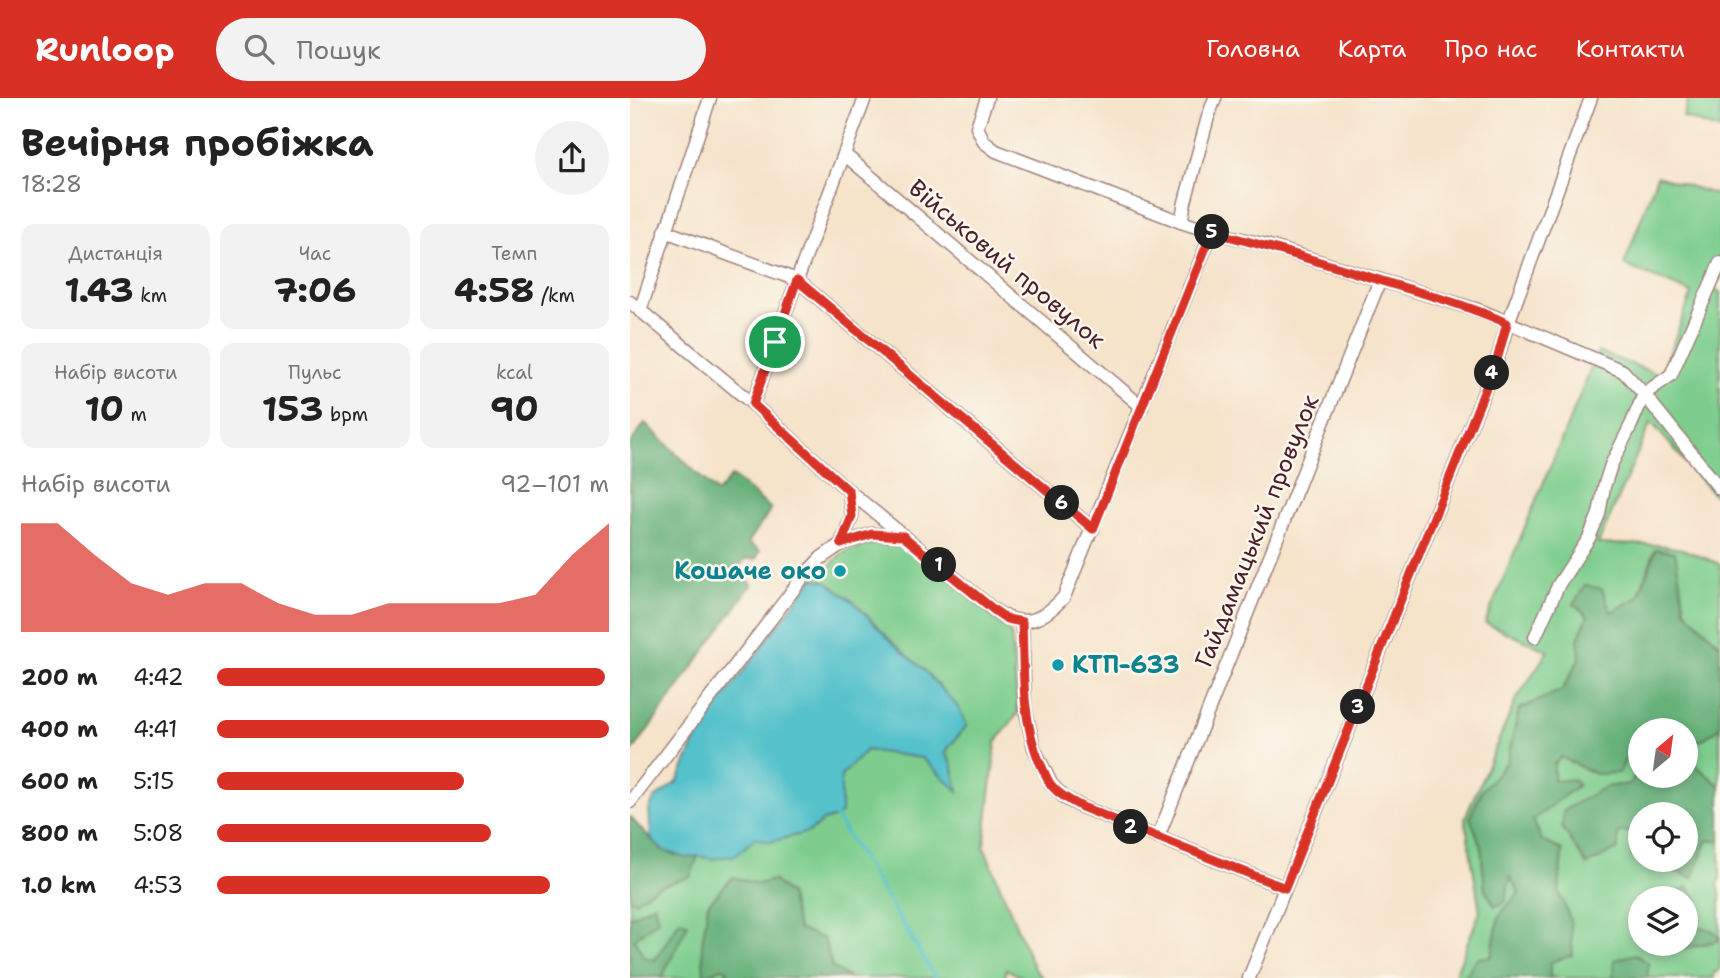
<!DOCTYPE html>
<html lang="uk">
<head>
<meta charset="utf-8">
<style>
  :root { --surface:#fff; --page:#f2f2f2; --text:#222; --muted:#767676; --accent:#d93025 }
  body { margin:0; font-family:"Shantell Sans",sans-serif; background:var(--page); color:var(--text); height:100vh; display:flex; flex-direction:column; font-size:26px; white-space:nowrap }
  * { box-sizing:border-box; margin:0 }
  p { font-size:23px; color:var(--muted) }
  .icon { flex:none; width:38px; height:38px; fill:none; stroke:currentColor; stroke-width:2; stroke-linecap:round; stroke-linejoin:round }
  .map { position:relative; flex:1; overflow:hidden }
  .details { display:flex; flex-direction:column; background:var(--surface); width:630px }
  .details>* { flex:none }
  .needle { width:46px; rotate:29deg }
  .controls { position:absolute; left:998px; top:620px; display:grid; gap:14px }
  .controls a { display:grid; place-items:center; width:70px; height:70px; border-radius:50%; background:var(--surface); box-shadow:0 4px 10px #0003; font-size:35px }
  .pin { position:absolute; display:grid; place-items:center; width:60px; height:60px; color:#fff; margin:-30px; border:4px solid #fff; border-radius:50%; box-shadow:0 2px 7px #0007 }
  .km { position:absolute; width:35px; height:35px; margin:-18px; border-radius:50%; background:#222; color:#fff; font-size:19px; line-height:35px; text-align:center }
  .round { display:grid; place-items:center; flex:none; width:74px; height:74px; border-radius:37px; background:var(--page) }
  .head { display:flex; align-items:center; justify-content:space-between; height:119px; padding:0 21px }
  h1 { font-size:38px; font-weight:700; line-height:52px }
  .metrics { display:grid; grid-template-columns:repeat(3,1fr); gap:10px; height:119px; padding:7px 21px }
  .metrics div { display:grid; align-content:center; border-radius:14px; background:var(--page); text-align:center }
  .metrics b { font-size:35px; font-weight:700 }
  .metrics small { font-size:19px; font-weight:400 }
  .metrics p { font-size:19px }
  .chart { height:196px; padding:14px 21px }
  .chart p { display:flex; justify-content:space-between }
  .chart svg { width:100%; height:126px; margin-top:7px; fill:var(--accent); opacity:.7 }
  ul { padding:0 21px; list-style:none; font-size:23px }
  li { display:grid; grid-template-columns:112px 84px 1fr; align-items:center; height:52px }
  li i { height:18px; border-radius:9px; background:var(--accent) }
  header { display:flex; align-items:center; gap:42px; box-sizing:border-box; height:98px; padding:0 35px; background:var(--accent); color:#fff }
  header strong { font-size:33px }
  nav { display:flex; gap:38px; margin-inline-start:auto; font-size:24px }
  .search { width:490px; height:63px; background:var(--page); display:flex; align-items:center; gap:18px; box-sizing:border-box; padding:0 24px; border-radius:38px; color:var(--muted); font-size:26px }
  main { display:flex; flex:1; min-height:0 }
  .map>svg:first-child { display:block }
  .green { fill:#7ecd8e; stroke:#64765c; stroke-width:2 }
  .forest { fill:#66b079; stroke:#586852; stroke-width:2 }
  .water { fill:#54c1cb; stroke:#4f707b; stroke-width:2 }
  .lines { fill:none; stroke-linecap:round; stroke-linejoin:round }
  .stream { stroke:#54c1cb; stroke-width:3.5 }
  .street-casing { stroke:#a0817a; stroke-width:15 }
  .street { stroke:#fff; stroke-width:12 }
  .route-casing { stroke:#fff; stroke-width:14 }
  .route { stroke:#d93025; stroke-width:9 }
  .culture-dot { fill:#0f9aa8; stroke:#fbf7ec; stroke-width:2.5 }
  .labels { text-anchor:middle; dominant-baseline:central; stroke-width:5; stroke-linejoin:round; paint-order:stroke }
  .street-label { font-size:24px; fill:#4a1f2b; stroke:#fbf7ec }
  .culture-label { font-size:24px; font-weight:bold; fill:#0d838f; stroke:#fbf7ec; text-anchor:end }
</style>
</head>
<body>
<header>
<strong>Runloop</strong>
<div class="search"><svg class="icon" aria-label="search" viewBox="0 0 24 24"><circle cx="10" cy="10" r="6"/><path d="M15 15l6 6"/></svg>Пошук</div>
<nav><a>Головна</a><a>Карта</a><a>Про нас</a><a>Контакти</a></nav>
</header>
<main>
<section class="details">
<div class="head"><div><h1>Вечірня пробіжка</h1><p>18:28</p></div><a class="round"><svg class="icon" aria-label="share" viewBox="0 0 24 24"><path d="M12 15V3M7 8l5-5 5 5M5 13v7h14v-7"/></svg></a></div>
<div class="metrics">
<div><p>Дистанція</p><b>1.43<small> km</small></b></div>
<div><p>Час</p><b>7:06</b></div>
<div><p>Темп</p><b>4:58<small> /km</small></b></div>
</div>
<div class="metrics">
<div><p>Набір висоти</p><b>10<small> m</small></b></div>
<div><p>Пульс</p><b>153<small> bpm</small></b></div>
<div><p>kcal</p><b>90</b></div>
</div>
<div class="chart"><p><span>Набір висоти</span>92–101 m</p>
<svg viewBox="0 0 160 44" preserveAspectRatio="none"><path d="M0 44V6L10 6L20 17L30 27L40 31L50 27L60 27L70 34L80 38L90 38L100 34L110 34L120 34L130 34L140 31L150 17L160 6V44z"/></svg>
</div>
<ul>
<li><b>200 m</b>4:42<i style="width:99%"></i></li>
<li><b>400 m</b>4:41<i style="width:100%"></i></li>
<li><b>600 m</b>5:15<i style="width:63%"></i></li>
<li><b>800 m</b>5:08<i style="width:70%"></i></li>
<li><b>1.0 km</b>4:53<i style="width:85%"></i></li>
</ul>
</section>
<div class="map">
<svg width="1090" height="880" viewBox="0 0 1090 880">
  <rect width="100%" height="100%" fill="#fbf7ec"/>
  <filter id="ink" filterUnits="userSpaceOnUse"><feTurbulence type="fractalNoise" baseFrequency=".0143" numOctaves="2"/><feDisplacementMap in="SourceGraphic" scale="14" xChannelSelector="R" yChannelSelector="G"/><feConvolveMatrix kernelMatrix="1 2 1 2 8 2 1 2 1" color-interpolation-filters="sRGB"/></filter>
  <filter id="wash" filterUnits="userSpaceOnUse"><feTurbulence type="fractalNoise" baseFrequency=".00686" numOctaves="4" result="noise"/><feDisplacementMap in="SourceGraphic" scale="28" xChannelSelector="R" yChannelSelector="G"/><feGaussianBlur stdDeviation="1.57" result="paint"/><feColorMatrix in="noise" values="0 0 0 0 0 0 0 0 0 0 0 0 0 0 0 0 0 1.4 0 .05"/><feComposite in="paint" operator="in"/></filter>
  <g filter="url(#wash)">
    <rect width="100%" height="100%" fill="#f5e3ca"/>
    <g class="green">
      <path d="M 1059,0 L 1090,0 L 1090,32 L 1053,19 Z"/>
      <path d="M 1027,78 L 1090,98 L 1090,181 L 1083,191 L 1090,194 L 1090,404 L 1021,324 L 968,446 L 1029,447 L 1052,451 L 1090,466 L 1090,549 L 1089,546 L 1055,512 L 1044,454 L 1025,451 L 1008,499 L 981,515 L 958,518 L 948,541 L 950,560 L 932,592 L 889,611 L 877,664 L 852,692 L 840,719 L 851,748 L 855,791 L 865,808 L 875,804 L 880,777 L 889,795 L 869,818 L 861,859 L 847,860 L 834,880 L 824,880 L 850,813 L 835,720 L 886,602 L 918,553 L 855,525 L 968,254 L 1031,277 L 1062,195 L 994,167 Z"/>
      <path d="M 255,444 L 277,448 L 329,488 L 381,536 L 388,615 L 366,644 L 354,749 L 404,871 L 413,880 L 394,880 L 376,871 L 375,880 L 219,880 L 202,869 L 194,841 L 168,832 L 159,796 L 143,782 L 128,786 L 103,779 L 81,876 L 91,870 L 98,872 L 94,880 L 31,880 L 57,826 L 50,822 L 25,862 L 14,859 L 4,841 L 24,807 L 2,818 L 0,821 L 0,800 L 5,803 L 27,789 L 60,779 L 68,758 L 84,761 L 125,739 L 179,734 L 193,723 L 206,719 L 211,715 L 211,678 L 236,652 L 292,660 L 328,692 L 322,666 L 315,654 L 337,627 L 294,572 L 263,545 L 226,506 L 196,483 L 182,481 L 200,468 L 212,455 L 236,447 Z"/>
      <path d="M 1090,627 L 1090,688 L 1055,658 L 1055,636 L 1070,643 L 1088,631 Z"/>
      <path d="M 1010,646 L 1010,669 L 1000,686 L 975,689 L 988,734 L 1003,734 L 1002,758 L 1063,779 L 1077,743 L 1090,742 L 1090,782 L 1088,786 L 1090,794 L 1090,840 L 1084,833 L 1055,824 L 1055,811 L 1068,802 L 1058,789 L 1039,800 L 1010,800 L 1010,845 L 1021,845 L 1022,848 L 1039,854 L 1090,842 L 1090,872 L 1084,875 L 1084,880 L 1017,880 L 1018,865 L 984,862 L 983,880 L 922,880 L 919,875 L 921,864 L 940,821 L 929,794 L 932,752 L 912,743 L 903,722 L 948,687 L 924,683 L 924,666 L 931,659 L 965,676 Z"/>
    </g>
    <g class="forest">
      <path d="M 15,325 L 87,395 L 102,378 L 141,411 L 118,445 L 130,453 L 126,461 L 116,461 L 103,474 L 122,486 L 0,657 L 0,346 Z"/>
      <path d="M 1026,451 L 1045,454 L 1055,512 L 1089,546 L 1090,549 L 1090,627 L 1088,631 L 1070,643 L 1055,636 L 1055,632 L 1048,632 L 1033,624 L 1026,632 L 1010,632 L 1010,646 L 1000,652 L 989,675 L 965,676 L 931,659 L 924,666 L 924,683 L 944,681 L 948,687 L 903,722 L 912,743 L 932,752 L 929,794 L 940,821 L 943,857 L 921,864 L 919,875 L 922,880 L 834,880 L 847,860 L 861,859 L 869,818 L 889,795 L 880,779 L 875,804 L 865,808 L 855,791 L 851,748 L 840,719 L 852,692 L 877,664 L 889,611 L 932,592 L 950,560 L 948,541 L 958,518 L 944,506 L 955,487 L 972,491 L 981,514 L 1008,499 Z"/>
      <path d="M 1055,658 L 1090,688 L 1090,742 L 1077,743 L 1063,780 L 1011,761 L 1055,761 L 1055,716 L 1010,716 L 1010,761 L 1002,758 L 1002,734 L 988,734 L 988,751 L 957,767 L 932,729 L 934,712 L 975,689 L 1000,686 L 1010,669 L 1010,677 L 1055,677 Z"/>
      <path d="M 0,719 C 20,740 36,764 68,758 L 60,779 L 27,789 L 5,803 L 0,800 Z"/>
      <path d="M 103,779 L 128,786 L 143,782 L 159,796 L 168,831 L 194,841 L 202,869 L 219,880 L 94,880 L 98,872 L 91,870 L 74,879 L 72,847 L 78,806 Z"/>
      <path d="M 1058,789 L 1068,802 L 1055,811 L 1055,800 L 1039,800 Z"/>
      <path d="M 24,806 L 28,822 L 4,841 L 14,859 L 25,862 L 50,822 L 58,826 L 32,879 L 0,880 L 0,821 L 2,818 Z"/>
      <path d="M 1055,824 L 1084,833 L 1090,842 L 1039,854 L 1021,847 L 1021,845 L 1055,845 Z"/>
      <path d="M 1005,856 L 1018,865 L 1017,880 L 983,880 L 984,862 Z"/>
    </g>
    <path class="water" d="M 182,481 L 196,483 L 226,506 L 263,545 L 294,572 L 329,610 L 337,627 L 315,654 L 322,666 L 328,693 L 292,660 L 236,652 L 211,678 L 211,715 L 206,719 L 193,723 L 179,734 L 140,744 L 125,740 L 106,757 L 84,761 L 68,758 L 56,760 L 32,752 L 21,741 L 19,712 L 24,701 L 48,683 L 70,632 Z"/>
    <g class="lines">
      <path class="stream" d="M 202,717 L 206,719 L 275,829 L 305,880"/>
    </g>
  </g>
  <g filter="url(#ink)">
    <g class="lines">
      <g class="street-casing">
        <g id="street">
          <path d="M 357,0 L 347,29 L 354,44 L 366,53 L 551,124 L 582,134 L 632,146 L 851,213 L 993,273 L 1014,296 L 1090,391"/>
          <path d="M 214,56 L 512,309"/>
          <path d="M 551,124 L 555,104 L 578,19 L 585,0"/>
          <path d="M 35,133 L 167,182 L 463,431"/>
          <path d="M 0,204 L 123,306 L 219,393 L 364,512 C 393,532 412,523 434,499 L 582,134"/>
          <path d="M 10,213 L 80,0"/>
          <path d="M 123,306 L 167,182 L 235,0"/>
          <path d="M 211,446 L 242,436 L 273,438"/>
          <path d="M 392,524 L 395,610 L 404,650 L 421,686 L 435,700 L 452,709 L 655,790"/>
          <path d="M 905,539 L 929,486 L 959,440 L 969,416 L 974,389 L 981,367 L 1001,327 L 1014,296 L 1041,277 L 1090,165"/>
          <path d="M 0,704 L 174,478 L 191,460 L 211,446 L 222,418 L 219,393"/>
          <path d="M 528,739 L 750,182"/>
          <path d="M 619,880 L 867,262 L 878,225 L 961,0"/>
        </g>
      </g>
      <use href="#street" class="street"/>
    </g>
  </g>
  <g class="lines" filter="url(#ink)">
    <g class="route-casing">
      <path id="route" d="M 582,134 C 643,149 704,168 765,187 C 803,198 841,209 877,225 L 867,262 L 655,790 L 452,709 C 441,703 429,697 421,687 C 416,680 413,670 409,663 C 391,618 394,571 392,524 L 377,521 L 364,512 L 273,438 L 242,436 L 211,446 L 222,418 L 219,393 L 123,306 L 167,182 L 463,431 Z"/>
    </g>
    <use href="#route" class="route"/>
  </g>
  <g class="culture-dot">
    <circle cx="210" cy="473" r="7"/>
    <circle cx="428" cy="567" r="7"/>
  </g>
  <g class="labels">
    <g class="street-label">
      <text transform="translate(377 166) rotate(40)">Військовий провулок</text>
      <text transform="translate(627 433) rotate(-68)">Гайдамацький провулок</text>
    </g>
    <g class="culture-label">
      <text x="196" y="473">Кошаче око</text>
      <text x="442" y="567" text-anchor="start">КТП-633</text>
    </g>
  </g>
</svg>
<div class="controls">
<a><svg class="needle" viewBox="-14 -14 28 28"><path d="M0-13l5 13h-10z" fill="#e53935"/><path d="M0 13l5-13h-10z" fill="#767676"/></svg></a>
<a><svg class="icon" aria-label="locate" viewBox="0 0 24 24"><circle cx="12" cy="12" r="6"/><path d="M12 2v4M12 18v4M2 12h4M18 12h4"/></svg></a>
<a><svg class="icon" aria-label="layers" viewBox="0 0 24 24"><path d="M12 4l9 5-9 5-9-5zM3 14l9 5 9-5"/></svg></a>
</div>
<div class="pin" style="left:145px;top:244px;background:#1e9e55"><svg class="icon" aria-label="arrive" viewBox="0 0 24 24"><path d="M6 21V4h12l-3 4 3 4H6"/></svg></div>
<b class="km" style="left:309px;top:467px">1</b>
<b class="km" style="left:501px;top:729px">2</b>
<b class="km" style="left:728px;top:609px">3</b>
<b class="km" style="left:862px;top:275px">4</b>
<b class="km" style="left:582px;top:134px">5</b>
<b class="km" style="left:432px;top:405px">6</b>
</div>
</main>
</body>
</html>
